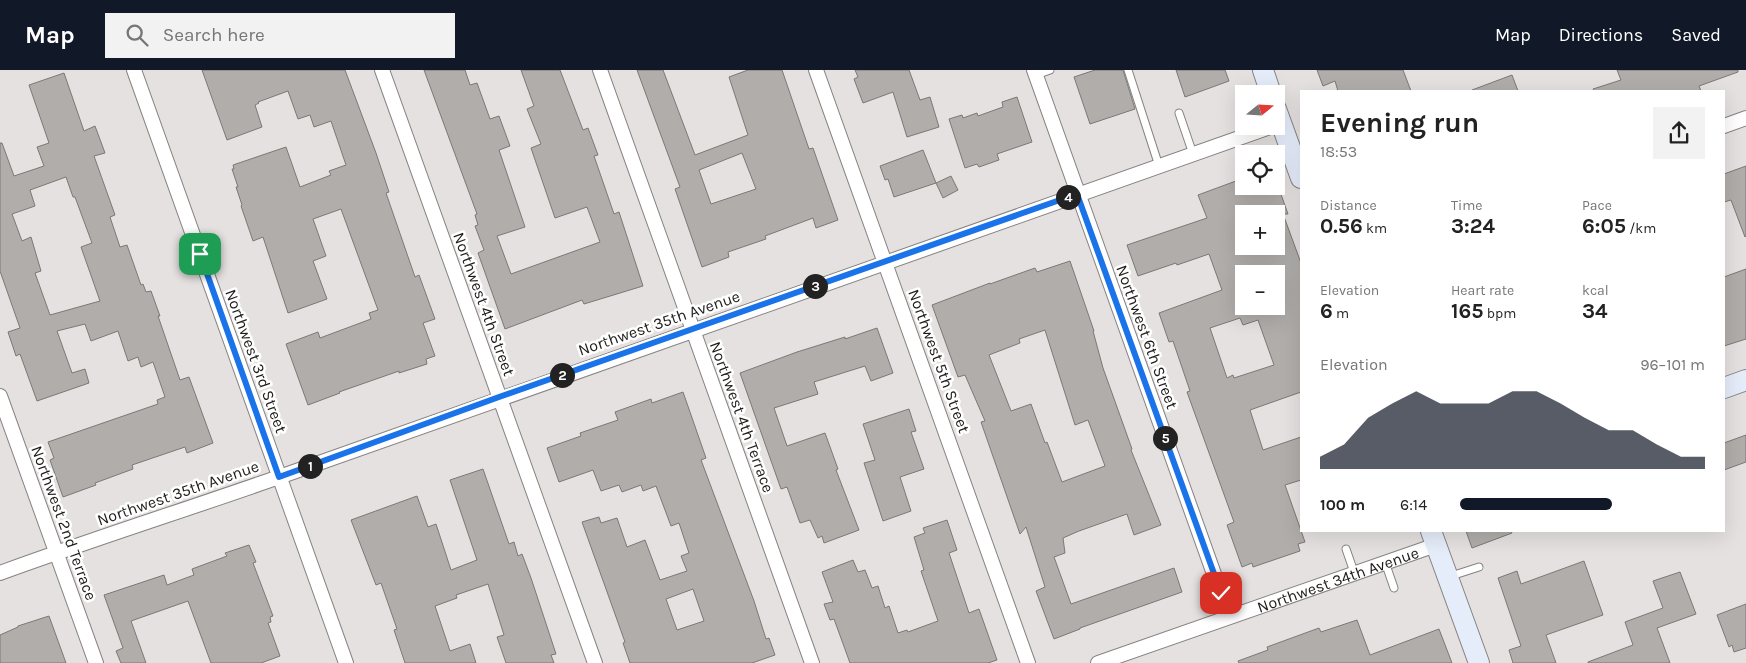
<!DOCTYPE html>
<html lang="en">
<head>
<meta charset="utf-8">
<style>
  :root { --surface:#fff; --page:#f2f2f2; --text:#222; --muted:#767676; --accent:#111827 }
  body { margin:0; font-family:Karla,sans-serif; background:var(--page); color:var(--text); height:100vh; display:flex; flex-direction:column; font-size:19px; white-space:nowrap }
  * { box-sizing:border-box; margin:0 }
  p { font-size:16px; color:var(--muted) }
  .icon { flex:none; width:28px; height:28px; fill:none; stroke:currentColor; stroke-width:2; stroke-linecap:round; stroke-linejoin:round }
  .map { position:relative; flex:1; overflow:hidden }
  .side { position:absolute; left:1300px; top:20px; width:425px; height:442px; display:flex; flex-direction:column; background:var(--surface); border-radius:0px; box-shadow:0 5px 20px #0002 }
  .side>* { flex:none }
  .needle { width:32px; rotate:72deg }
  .controls { position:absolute; left:1235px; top:15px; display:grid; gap:10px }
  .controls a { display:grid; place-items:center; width:50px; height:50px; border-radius:0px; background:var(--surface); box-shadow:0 5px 20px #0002; font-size:25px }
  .pin { position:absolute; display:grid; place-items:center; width:42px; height:42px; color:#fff; margin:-21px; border-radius:10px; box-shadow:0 2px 8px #0006 }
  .km { position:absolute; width:25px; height:25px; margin:-12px; border-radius:50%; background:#222; color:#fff; font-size:14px; line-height:25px; text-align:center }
  .round { display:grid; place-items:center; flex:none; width:52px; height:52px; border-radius:0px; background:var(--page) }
  .overview { display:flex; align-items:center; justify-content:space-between; height:85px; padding:0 20px }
  h1 { font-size:28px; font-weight:700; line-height:38px }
  .metrics { display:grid; grid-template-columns:repeat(3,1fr); gap:8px; height:85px; padding:5px 20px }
  .metrics div { display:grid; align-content:center }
  .metrics b { font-size:21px; font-weight:700 }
  .metrics small { font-size:14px; font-weight:400 }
  .metrics p { font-size:14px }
  .chart { height:140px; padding:10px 20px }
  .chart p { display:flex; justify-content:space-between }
  .chart svg { width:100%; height:90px; margin-top:5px; fill:var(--accent); opacity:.7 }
  ul { padding:0 20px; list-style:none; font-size:16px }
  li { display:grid; grid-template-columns:80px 60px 1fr; align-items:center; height:38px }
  li i { height:12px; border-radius:6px; background:var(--accent) }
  header { display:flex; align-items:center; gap:30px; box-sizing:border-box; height:70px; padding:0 25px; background:var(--accent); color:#fff }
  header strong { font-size:24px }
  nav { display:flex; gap:28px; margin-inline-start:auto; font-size:18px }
  .search { width:350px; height:45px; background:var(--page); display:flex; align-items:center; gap:12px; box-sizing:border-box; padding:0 18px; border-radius:0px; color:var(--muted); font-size:19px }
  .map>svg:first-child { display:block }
  .building { fill:#b0adab; stroke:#7b7876; fill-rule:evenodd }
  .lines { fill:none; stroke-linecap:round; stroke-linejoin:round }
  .lane-casing { stroke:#868381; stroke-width:9 }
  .street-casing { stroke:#868381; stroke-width:16 }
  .secondary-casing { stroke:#868381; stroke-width:22 }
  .lane { stroke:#fff; stroke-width:7 }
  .street { stroke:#fff; stroke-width:14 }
  .secondary { stroke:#e6edfa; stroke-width:20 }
  .route-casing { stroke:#fff; stroke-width:10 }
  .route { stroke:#1a73e8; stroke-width:6 }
  .labels { text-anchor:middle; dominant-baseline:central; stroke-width:5; stroke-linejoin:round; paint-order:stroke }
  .street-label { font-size:16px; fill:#1c1b1a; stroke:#fff }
</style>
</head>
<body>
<header>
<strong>Map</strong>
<div class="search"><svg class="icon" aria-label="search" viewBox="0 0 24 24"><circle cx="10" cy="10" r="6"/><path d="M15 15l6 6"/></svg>Search here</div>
<nav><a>Map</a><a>Directions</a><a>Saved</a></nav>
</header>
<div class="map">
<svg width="1746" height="593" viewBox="0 0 1746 593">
  <rect width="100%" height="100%" fill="#e5e1e0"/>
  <g class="building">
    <path d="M 202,0 L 345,0 L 376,83 L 389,122 L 386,123 L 415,207 L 419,205 L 435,249 L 423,253 L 435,286 L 426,289 L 427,294 L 399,303 L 399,301 L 339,322 L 340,323 L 308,335 L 286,274 L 318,262 L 320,268 L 371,249 L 369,243 L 378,240 L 341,139 L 313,149 L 326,186 L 313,191 L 327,229 L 288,243 L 263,167 L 253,171 L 241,136 L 242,135 L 236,117 L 238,117 L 232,99 L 234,99 L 233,95 L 286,77 L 300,117 L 331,105 L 329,101 L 346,95 L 331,51 L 314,57 L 310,45 L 298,49 L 288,21 L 258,32 L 259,33 L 255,35 L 262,57 L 227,70 Z"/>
    <path d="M 424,0 L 465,0 L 470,15 L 477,13 L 490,49 L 499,46 L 510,76 L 499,80 L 525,157 L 497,166 L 511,204 L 600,172 L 587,137 L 555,148 L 531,78 L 541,74 L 527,39 L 534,36 L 521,0 L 560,0 L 583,60 L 588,58 L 598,85 L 594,86 L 614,144 L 619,142 L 643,216 L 584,234 L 582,230 L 505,259 L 478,183 L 484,180 L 475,156 L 478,155 L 475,145 L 477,144 Z"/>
    <path d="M 637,0 L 663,0 L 695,85 L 748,65 L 729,7 L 748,0 L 782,0 L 809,79 L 813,78 L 838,150 L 816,158 L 813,148 L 765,166 L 766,169 L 728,182 L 729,187 L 702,197 L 675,119 L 680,117 ZM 742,83 L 756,119 L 711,134 L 699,100 Z"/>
    <path d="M 855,0 L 909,0 L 920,30 L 930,27 L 939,57 L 907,67 L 893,22 L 863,33 L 854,9 L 858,7 Z"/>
    <path d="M 1095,0 L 1123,0 L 1135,39 L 1090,54 L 1074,7 Z"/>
    <path d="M 1176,0 L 1225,0 L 1229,11 L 1185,27 Z"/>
    <path d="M 1317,0 L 1403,0 L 1411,21 L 1338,21 L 1335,11 L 1323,16 Z"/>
    <path d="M 1617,0 L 1738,0 L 1738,2 L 1699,16 L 1701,21 L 1594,21 L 1593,19 L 1621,10 Z"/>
    <path d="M 64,3 L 84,61 L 95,56 L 105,83 L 94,86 L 115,145 L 110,147 L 120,177 L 127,175 L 141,215 L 143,214 L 146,222 L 151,221 L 160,246 L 158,246 L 180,310 L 189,307 L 213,373 L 187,383 L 185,377 L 132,395 L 133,399 L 95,413 L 96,415 L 63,427 L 50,390 L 54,388 L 48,372 L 158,334 L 157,330 L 165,327 L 153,292 L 141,297 L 138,287 L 128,291 L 118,261 L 91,271 L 85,254 L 57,261 L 72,303 L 85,299 L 89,313 L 37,331 L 20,284 L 16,286 L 8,262 L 20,258 L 0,201 L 0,73 L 2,73 L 14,106 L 44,96 L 37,77 L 49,73 L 29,15 ZM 66,107 L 73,127 L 75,127 L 92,173 L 81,177 L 100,231 L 50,245 L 35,203 L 41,201 L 31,167 L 22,171 L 12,144 L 35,136 L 30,120 Z"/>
    <path d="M 1512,5 L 1518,21 L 1472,21 L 1472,20 Z"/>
    <path d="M 1017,27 L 1032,72 L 997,84 L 999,90 L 979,97 L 977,94 L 965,98 L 949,49 L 962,45 L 963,48 L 977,43 L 978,46 L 1003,37 L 1002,32 Z"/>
    <path d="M 923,80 L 936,113 L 894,127 L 888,109 L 885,110 L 880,96 Z"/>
    <path d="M 1746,96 L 1746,166 L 1745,167 L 1731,130 L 1724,132 L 1724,104 Z"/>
    <path d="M 951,106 L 958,120 L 943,128 L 936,113 Z"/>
    <path d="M 1244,108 L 1244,116 L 1278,116 L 1288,144 L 1283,144 L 1301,193 L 1301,322 L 1250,340 L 1263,380 L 1301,367 L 1301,410 L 1285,415 L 1305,472 L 1298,474 L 1300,481 L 1253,497 L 1252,493 L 1242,497 L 1227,455 L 1234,452 L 1187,322 L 1190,321 L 1173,271 L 1169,272 L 1159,243 L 1222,220 L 1209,184 L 1177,195 L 1176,193 L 1138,206 L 1127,175 L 1207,148 L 1198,125 ZM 1244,144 L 1276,144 L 1276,176 L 1244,176 ZM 1244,204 L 1276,204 L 1276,236 L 1244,236 ZM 1240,248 L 1243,255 L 1258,250 L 1274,295 L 1234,308 L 1233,305 L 1227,308 L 1210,258 Z"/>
    <path d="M 1070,191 L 1094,261 L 1093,261 L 1103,298 L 1132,379 L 1131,380 L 1161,455 L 1134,465 L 1127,444 L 1079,461 L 1063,468 L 1065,483 L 1054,487 L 1071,534 L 1174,498 L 1182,522 L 1080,558 L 1080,559 L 1054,569 L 1036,521 L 1045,517 L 1026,457 L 1020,464 L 981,352 L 985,351 L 965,305 L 958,307 L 932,235 L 990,213 L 990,214 L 1035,198 L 1037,202 ZM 1045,260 L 1075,355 L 1088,350 L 1105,396 L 1062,412 L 1047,372 L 1045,373 L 1031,334 L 1011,341 L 989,285 L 1020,273 L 1019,269 Z"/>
    <path d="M 1746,199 L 1746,269 L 1724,276 L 1724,207 Z"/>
    <path d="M 877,258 L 893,303 L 871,311 L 865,296 L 814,312 L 818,324 L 774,338 L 787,376 L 825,363 L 838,399 L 836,400 L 859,460 L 824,473 L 822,466 L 818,468 L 810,450 L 800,453 L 787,417 L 781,419 L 740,303 L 797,282 L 845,267 L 845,269 Z"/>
    <path d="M 683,322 L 706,388 L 701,390 L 754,531 L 766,569 L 769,568 L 775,585 L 752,593 L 630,593 L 623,573 L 625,572 L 582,452 L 599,447 L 601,453 L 617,448 L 627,477 L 645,470 L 660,510 L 687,501 L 681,486 L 689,483 L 679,453 L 671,456 L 656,416 L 643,421 L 641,415 L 622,422 L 619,415 L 601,421 L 593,400 L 559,412 L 547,378 L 581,366 L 580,363 L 618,350 L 615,342 L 651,329 L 652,333 ZM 693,519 L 704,551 L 677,560 L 666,529 Z"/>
    <path d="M 909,339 L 916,361 L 911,362 L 924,399 L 900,407 L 911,441 L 883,451 L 864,393 L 875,390 L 863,354 Z"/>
    <path d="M 1746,365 L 1746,392 L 1724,400 L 1724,373 Z"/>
    <path d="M 483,399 L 509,474 L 514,472 L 518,486 L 522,484 L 531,508 L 556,584 L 551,585 L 554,593 L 506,593 L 497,567 L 504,565 L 488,514 L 456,525 L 457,528 L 435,536 L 450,581 L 470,574 L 476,593 L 405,593 L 394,560 L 397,559 L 381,513 L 376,515 L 351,450 L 417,426 L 428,457 L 436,454 L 451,500 L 477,490 L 450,410 Z"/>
    <path d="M 947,450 L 957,480 L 949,483 L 969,543 L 979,539 L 997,590 L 988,593 L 850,593 L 834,549 L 830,550 L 824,534 L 833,532 L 822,502 L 853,490 L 858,502 L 865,500 L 872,518 L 878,516 L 885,538 L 889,536 L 898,563 L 907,560 L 908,562 L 938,551 L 921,501 L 924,500 L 914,467 L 925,463 L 923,458 Z"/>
    <path d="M 1466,461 L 1511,461 L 1512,463 L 1472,478 Z"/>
    <path d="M 249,475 L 256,492 L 253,493 L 273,546 L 270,547 L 271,552 L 268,553 L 280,586 L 261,593 L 211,593 L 188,531 L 131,551 L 146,593 L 121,593 L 116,581 L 123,578 L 104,525 L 164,505 L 167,515 L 194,505 L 192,499 L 227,486 L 225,483 Z"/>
    <path d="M 1584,491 L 1603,545 L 1546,565 L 1556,593 L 1513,593 L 1509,580 L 1521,576 L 1498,508 L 1517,501 L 1521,514 Z"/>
    <path d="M 1680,502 L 1696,544 L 1657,558 L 1670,593 L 1588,593 L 1588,592 L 1633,575 L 1625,552 L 1663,538 L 1653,511 Z"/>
    <path d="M 1746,534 L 1746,578 L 1734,582 L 1732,575 L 1729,577 L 1717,545 Z"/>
    <path d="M 49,546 L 66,593 L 0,593 L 0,565 L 18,557 L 18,556 Z"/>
    <path d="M 1357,550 L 1370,585 L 1439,559 L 1452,593 L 1239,593 L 1238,591 L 1268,580 L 1267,577 L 1319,558 L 1321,562 Z"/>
  </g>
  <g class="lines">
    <g class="lane-casing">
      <g id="lane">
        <path d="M 1128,0 L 1159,96"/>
        <path d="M 1036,5 L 1050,0"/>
        <path d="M 1179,43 L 1193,84"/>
        <path d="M 1346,479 L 1354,502"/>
        <path d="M 1385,492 L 1394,518"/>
        <path d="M 1448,507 L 1479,497"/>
      </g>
    </g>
    <g class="street-casing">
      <g id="street">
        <path d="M 134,0 L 346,593"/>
        <path d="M 382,0 L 595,593"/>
        <path d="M 600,0 L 812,593"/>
        <path d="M 816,0 L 1028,593"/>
        <path d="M 1034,0 L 1229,546"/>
        <path d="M 1724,56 L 1746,48"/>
        <path d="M 0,326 L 96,593"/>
        <path d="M 0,503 C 93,469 188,439 282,406 C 612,288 942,170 1273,56"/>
        <path id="s1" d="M 1098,593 L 1436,475"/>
      </g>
    </g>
    <g class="secondary-casing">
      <g id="secondary">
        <path d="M 1263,0 L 1271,24"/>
        <path d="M 1276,39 L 1301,108"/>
        <path d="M 1724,318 L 1746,310"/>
        <path d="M 1431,461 L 1479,593"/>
      </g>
    </g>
    <use href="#lane" class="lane"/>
    <use href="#street" class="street"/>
    <use href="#secondary" class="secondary"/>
  </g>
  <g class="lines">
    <g class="route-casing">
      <path id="route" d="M 200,184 L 279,407 L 499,327 L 1077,124 L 1221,523"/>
    </g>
    <use href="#route" class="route"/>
  </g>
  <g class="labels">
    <g class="street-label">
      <text transform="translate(484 234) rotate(70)">Northwest 4th Street</text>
      <text transform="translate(659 253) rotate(-19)">Northwest 35th Avenue</text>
      <text transform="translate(1147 267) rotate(70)">Northwest 6th Street</text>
      <text transform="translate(256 291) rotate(70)">Northwest 3rd Street</text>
      <text transform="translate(939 291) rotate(70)">Northwest 5th Street</text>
      <text transform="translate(742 347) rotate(70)">Northwest 4th Terrace</text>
      <text transform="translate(178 423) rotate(-19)">Northwest 35th Avenue</text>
      <text transform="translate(64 453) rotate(70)">Northwest 2nd Terrace</text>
      <text stroke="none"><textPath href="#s1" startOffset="254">Northwest 34th Avenue</textPath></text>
    </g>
  </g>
</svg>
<div class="controls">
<a><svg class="needle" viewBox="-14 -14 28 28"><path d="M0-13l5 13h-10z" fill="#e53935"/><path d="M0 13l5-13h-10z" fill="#767676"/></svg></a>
<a><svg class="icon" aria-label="locate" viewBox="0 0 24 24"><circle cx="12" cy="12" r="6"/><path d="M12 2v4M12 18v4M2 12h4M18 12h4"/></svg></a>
<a>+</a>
<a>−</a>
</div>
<div class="pin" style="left:200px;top:184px;background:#1e9e55"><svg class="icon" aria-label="arrive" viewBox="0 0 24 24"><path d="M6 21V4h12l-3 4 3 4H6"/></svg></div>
<div class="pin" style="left:1221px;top:523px;background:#d93025"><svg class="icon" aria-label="check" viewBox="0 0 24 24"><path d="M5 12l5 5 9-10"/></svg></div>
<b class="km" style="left:310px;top:396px">1</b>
<b class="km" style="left:562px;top:305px">2</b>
<b class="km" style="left:815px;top:216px">3</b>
<b class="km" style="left:1068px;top:127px">4</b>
<b class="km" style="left:1165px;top:368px">5</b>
<section class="side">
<div class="overview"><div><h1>Evening run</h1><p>18:53</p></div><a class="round"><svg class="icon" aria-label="share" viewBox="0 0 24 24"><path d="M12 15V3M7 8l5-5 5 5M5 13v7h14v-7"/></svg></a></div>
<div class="metrics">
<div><p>Distance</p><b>0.56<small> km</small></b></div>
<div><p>Time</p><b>3:24</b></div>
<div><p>Pace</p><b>6:05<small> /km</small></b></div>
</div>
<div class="metrics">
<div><p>Elevation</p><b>6<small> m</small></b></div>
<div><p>Heart rate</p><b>165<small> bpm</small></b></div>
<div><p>kcal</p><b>34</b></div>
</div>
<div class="chart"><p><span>Elevation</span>96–101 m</p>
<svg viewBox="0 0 160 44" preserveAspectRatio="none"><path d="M0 44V38L10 32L20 19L30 12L40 6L50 12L60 12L70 12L80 6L90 6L100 12L110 19L120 25L130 25L140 32L150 38L160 38V44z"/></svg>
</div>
<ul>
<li><b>100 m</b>6:14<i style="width:62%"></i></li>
</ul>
</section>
</div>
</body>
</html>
